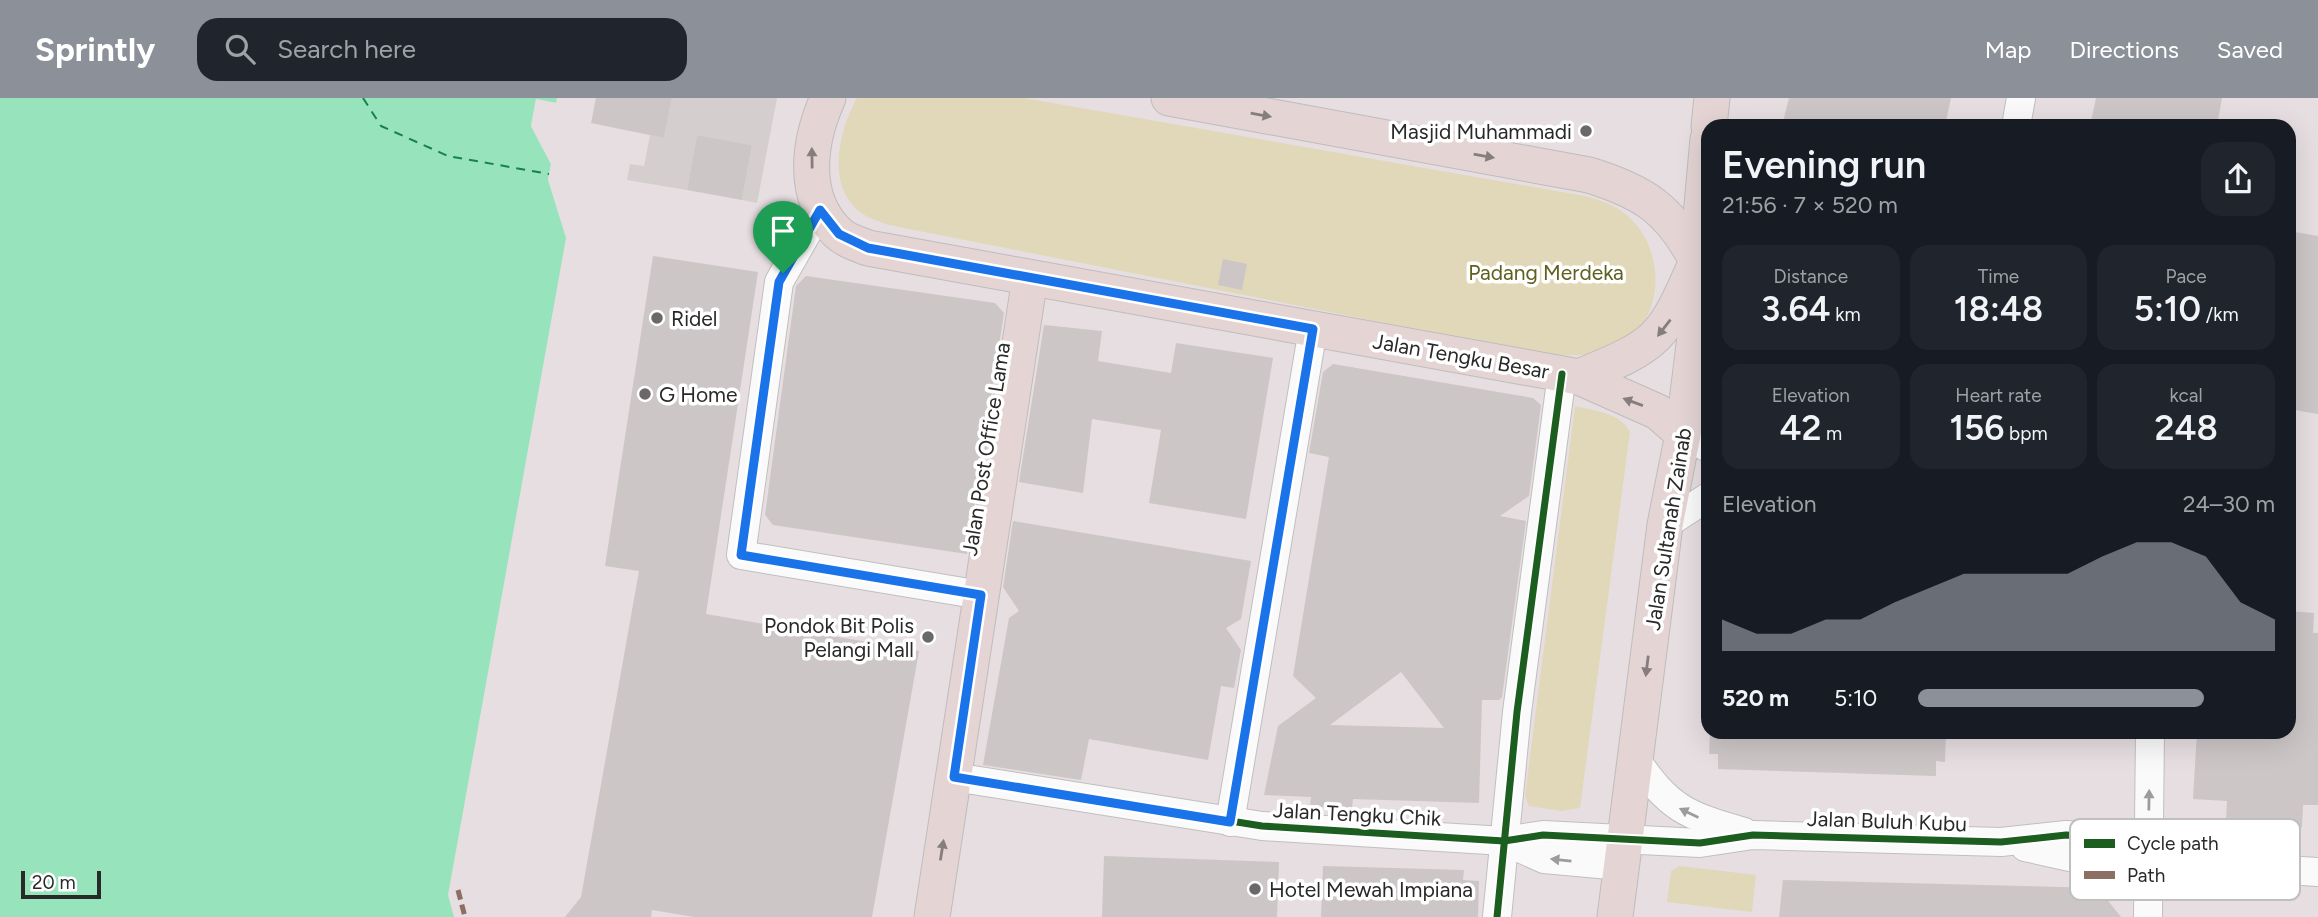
<!DOCTYPE html>
<html lang="en">
<head>
<meta charset="utf-8">
<style>
  :root { --surface:#171b24; --page:#20242c; --text:#f1f3f6; --muted:#9ea1a6; --accent:#8c9099 }
  body { margin:0; font-family:Figtree,sans-serif; background:var(--page); color:var(--text); height:100vh; display:flex; flex-direction:column; font-size:26px; white-space:nowrap }
  * { box-sizing:border-box; margin:0 }
  p { font-size:23px; color:var(--muted) }
  .icon { flex:none; width:38px; height:38px; fill:none; stroke:currentColor; stroke-width:2; stroke-linecap:round; stroke-linejoin:round }
  .map { position:relative; flex:1; overflow:hidden }
  .drawer { position:absolute; left:1701px; top:21px; width:595px; height:620px; display:flex; flex-direction:column; background:var(--surface); border-radius:21px; box-shadow:0 7px 28px #0002 }
  .drawer>* { flex:none }
  .scale { position:absolute; left:21px; bottom:18px; width:80px; box-sizing:border-box; padding-left:7px; border:4px solid #292929; border-top:0; font-size:19px; line-height:24px; white-space:nowrap; color:#292929; -webkit-text-stroke:5px #fff; paint-order:stroke }
  .pin { position:absolute; display:grid; place-items:center; width:60px; height:60px; color:#fff; margin:-72px -30px; border-radius:50% 50% 50% 0; rotate:-45deg; box-shadow:0 0 7px #0007 }
  .pin .icon { rotate:45deg }
  .round { display:grid; place-items:center; flex:none; width:74px; height:74px; border-radius:21px; background:var(--page) }
  .summary { display:flex; align-items:center; justify-content:space-between; height:119px; padding:0 21px }
  h1 { font-size:38px; font-weight:600; line-height:52px }
  .stats { display:grid; grid-template-columns:repeat(3,1fr); gap:10px; height:119px; padding:7px 21px }
  .stats div { display:grid; align-content:center; border-radius:18px; background:var(--page); text-align:center }
  .stats b { font-size:35px; font-weight:600 }
  .stats small { font-size:19px; font-weight:400 }
  .stats p { font-size:19px }
  .chart { height:196px; padding:14px 21px }
  .chart p { display:flex; justify-content:space-between }
  .chart svg { width:100%; height:126px; margin-top:7px; fill:var(--accent); opacity:.7 }
  ul { padding:0 21px; list-style:none; font-size:23px }
  li { display:grid; grid-template-columns:112px 84px 1fr; align-items:center; height:52px }
  li i { height:18px; border-radius:9px; background:var(--accent) }
  header { display:flex; align-items:center; gap:42px; box-sizing:border-box; height:98px; padding:0 35px; background:var(--accent); color:#fff }
  header strong { font-size:33px }
  nav { display:flex; gap:38px; margin-inline-start:auto; font-size:24px }
  .search { width:490px; height:63px; background:var(--page); display:flex; align-items:center; gap:18px; box-sizing:border-box; padding:0 24px; border-radius:21px; color:var(--muted); font-size:26px }
  .map>svg:first-child { display:block }
  .green { fill:#e1d8ba }
  .plaza { fill:#d5cecf }
  .water { fill:#97e3bb }
  .pier { fill:#e6dee0 }
  .lines { fill:none; stroke-linecap:round; stroke-linejoin:round }
  .ferry { stroke:#168252; stroke-width:2; stroke-dasharray:9 7; stroke-linecap:butt }
  .building { fill:#ccc6c7; fill-rule:evenodd }
  .minor-casing { stroke:#c0bfbf; stroke-width:30 }
  .major-casing { stroke:#bfbcbd; stroke-width:37 }
  .minor { stroke:#fbfafa; stroke-width:28 }
  .major { stroke:#e4d4d4; stroke-width:35 }
  .quiet { stroke:#8d6e63; stroke-width:5; stroke-dasharray:10 5; stroke-linecap:butt }
  .cycleway-casing { stroke:#fff; stroke-width:11 }
  .cycleway { stroke:#1b5e20; stroke-width:7 }
  .oneway { fill:#867e7e }
  .oneway2 { fill:#9c9c9c }
  .route-casing { stroke:#fff; stroke-width:14 }
  .route { stroke:#1a73e8; stroke-width:9 }
  .poi-dot { fill:#6b6869; stroke:#fff; stroke-width:2.5 }
  .labels { text-anchor:middle; dominant-baseline:central; stroke-width:7; stroke-linejoin:round; paint-order:stroke }
  .poi-label { font-size:21px; fill:#292929; stroke:#fff; text-anchor:start }
  .park-label { font-size:21px; fill:#5f5f1f; stroke:#fff }
  .street-label { font-size:21px; fill:#292929; stroke:#fff }
  .key { fill:#fff; stroke:#bfbfbf; stroke-width:2 }
  .key-label { font-size:19px; fill:#292929 }
</style>
</head>
<body>
<header>
<strong>Sprintly</strong>
<div class="search"><svg class="icon" aria-label="search" viewBox="0 0 24 24"><circle cx="10" cy="10" r="6"/><path d="M15 15l6 6"/></svg>Search here</div>
<nav><a>Map</a><a>Directions</a><a>Saved</a></nav>
</header>
<div class="map">
<svg width="2318" height="819" viewBox="0 0 2318 819">
  <rect width="100%" height="100%" fill="#e6dee0"/>
  <g class="green">
    <path d="M 857,0 L 1024,0 L 1585,98 C 1599,102 1612,106 1624,115 C 1662,143 1667,208 1631,240 C 1609,259 1575,258 1548,257 L 889,127 C 875,122 860,118 851,105 C 828,76 841,29 857,0 Z"/>
    <path d="M 1575,308 C 1595,313 1619,314 1630,334 L 1580,710 L 1561,713 L 1529,708 L 1525,698 Z"/>
    <path d="M 1680,768 L 1756,777 L 1752,814 L 1667,804 L 1671,773 Z"/>
  </g>
  <path class="plaza" d="M 672,0 L 777,0 L 757,105 L 742,102 L 752,47 L 697,37 L 687,92 L 627,82 L 630,66 L 644,68 L 650,37 L 664,40 Z"/>
  <path class="water" d="M 0,0 L 557,0 L 557,5 L 536,1 L 531,28 L 551,66 L 548,82 L 566,140 L 448,797 L 454,819 L 0,819 Z"/>
  <path class="pier" d="M 557,0 L 561,0 L 558,8 L 539,5 L 534,28 L 554,65 L 552,83 L 548,82 L 551,66 L 531,28 L 536,1 L 556,5 Z"/>
  <g class="lines">
    <path class="ferry" d="M 363,0 L 381,28 L 448,58 L 549,76"/>
  </g>
  <g class="building">
    <path d="M 596,0 L 672,0 L 664,40 L 591,25 Z"/>
    <path d="M 1789,0 L 1951,0 L 1945,28 L 1782,28 Z"/>
    <path d="M 2096,0 L 2222,0 L 2217,28 L 2090,28 Z"/>
    <path d="M 697,37 L 752,47 L 742,102 L 687,92 Z"/>
    <path d="M 2289,133 L 2318,138 L 2318,316 L 2289,311 Z"/>
    <path d="M 653,158 L 758,174 L 706,516 L 919,553 L 872,819 L 694,819 L 652,812 L 651,819 L 565,819 L 581,799 L 639,473 L 605,468 Z"/>
    <path d="M 1223,161 L 1247,166 L 1242,192 L 1218,187 Z"/>
    <path d="M 806,178 L 995,205 L 1004,215 L 967,456 L 773,427 L 765,417 L 796,188 Z"/>
    <path d="M 1044,227 L 1102,233 L 1098,263 L 1171,275 L 1176,245 L 1273,260 L 1246,421 L 1149,405 L 1161,332 L 1092,321 L 1083,395 L 1019,384 Z"/>
    <path d="M 1333,266 L 1533,300 L 1541,307 L 1529,398 L 1500,418 L 1526,423 L 1502,599 L 1499,602 L 1482,602 L 1479,705 L 1353,701 L 1352,710 L 1310,709 L 1311,699 L 1264,697 L 1278,628 L 1316,600 L 1293,578 L 1329,359 L 1309,355 L 1323,274 ZM 1401,574 L 1444,630 L 1330,627 Z"/>
    <path d="M 1013,423 L 1251,463 L 1241,521 L 1226,530 L 1241,552 L 1234,590 L 1221,588 L 1208,662 L 1089,641 L 1081,682 L 983,667 L 1009,520 L 1019,513 L 1003,489 Z"/>
    <path d="M 2289,513 L 2314,515 L 2313,535 L 2318,535 L 2318,707 L 2303,707 L 2302,729 L 2226,725 L 2227,703 L 2193,701 L 2197,634 L 2289,634 Z"/>
    <path d="M 1710,634 L 1946,634 L 1945,664 L 1936,663 L 1936,678 L 1718,671 L 1718,656 L 1709,656 Z"/>
    <path d="M 1104,758 L 1279,764 L 1277,819 L 1102,819 Z"/>
    <path d="M 1323,768 L 1464,772 L 1463,782 L 1479,783 L 1478,819 L 1321,819 Z"/>
    <path d="M 1783,782 L 2098,790 L 2121,819 L 1779,819 Z"/>
  </g>
  <g class="lines">
    <g class="minor-casing">
      <g id="minor">
        <path d="M 2016,28 L 2021,0"/>
        <path d="M 820,112 L 779,184 L 741,457 L 981,497"/>
        <path d="M 1683,336 L 1708,350"/>
        <path d="M 1665,427 L 1708,399"/>
        <path d="M 1635,660 C 1669,711 1686,717 1744,734"/>
        <path d="M 954,679 L 1262,728 L 1504,743 L 1543,737 L 1700,745 L 1753,737 L 2001,744 L 2066,737 L 2149,741"/>
        <path d="M 1230,724 L 1313,231"/>
        <path d="M 1504,743 L 1544,761 L 1621,768"/>
        <path d="M 2025,749 L 2070,759 L 2318,774"/>
        <path d="M 1497,819 L 1517,614 L 1562,276"/>
        <path d="M 2148,819 L 2150,634"/>
      </g>
    </g>
    <g class="major-casing">
      <g id="major">
        <path d="M 828,0 C 809,42 800,99 838,135 C 845,142 858,146 868,150 L 1579,279 C 1659,246 1662,243 1697,163 C 1670,111 1644,94 1589,77 L 1169,0"/>
        <path d="M 1709,28 L 1712,0"/>
        <path d="M 1579,279 L 1658,314 L 1683,336"/>
        <path d="M 932,819 L 1030,180"/>
        <path d="M 1615,819 L 1665,427 L 1683,336 L 1697,223 L 1697,163 L 1708,41"/>
      </g>
    </g>
    <use href="#minor" class="minor"/>
    <use href="#major" class="major"/>
    <path class="quiet" d="M 458,792 L 465,819"/>
    <g class="cycleway-casing">
      <g id="cycleway">
        <path d="M 820,112 L 779,184 L 741,457 L 981,497"/>
        <path d="M 954,679 L 1262,728 L 1504,743 L 1543,737 L 1700,745 L 1753,737 L 2001,744 L 2066,737 L 2149,741"/>
        <path d="M 1497,819 L 1517,614 L 1562,276"/>
      </g>
    </g>
    <use href="#cycleway" class="cycleway"/>
  </g>
  <defs><path id="oneway-solid" d="M-6-.8H1V-3.2L6.5 0L1 3.2V.8H-6Z" transform="scale(1.75)"/></defs>
  <g class="oneway">
    <use href="#oneway-solid" transform="translate(1261 17) rotate(10)"/>
    <use href="#oneway-solid" transform="translate(1484 58) rotate(10)"/>
    <use href="#oneway-solid" transform="translate(812 60) rotate(-91)"/>
    <use href="#oneway-solid" transform="translate(1664 230) rotate(128)"/>
    <use href="#oneway-solid" transform="translate(1633 304) rotate(-160)"/>
    <use href="#oneway-solid" transform="translate(1647 568) rotate(97)"/>
    <use href="#oneway-solid" transform="translate(942 752) rotate(-81)"/>
  </g>
  <g class="oneway2">
    <use href="#oneway-solid" transform="translate(2149 702) rotate(-89)"/>
    <use href="#oneway-solid" transform="translate(1689 715) rotate(-154)"/>
    <use href="#oneway-solid" transform="translate(1561 762) rotate(-174)"/>
  </g>
  <g class="lines">
    <g class="route-casing">
      <path id="route" d="M 820,112 L 839,136 L 868,150 L 1313,231 L 1230,724 L 954,679 L 981,497 L 741,457 L 779,184 Z"/>
    </g>
    <use href="#route" class="route"/>
  </g>
  <g class="poi-dot">
    <circle cx="1586" cy="33" r="7"/>
    <circle cx="657" cy="220" r="7"/>
    <circle cx="645" cy="296" r="7"/>
    <circle cx="928" cy="539" r="7"/>
    <circle cx="1255" cy="791" r="7"/>
  </g>
  <g class="labels">
    <g class="poi-label">
      <text x="1572" y="33" text-anchor="end">Masjid Muhammadi</text>
      <text x="671" y="220">Ridel</text>
      <text x="659" y="296">G Home</text>
      <text x="914" y="527" text-anchor="end">Pondok Bit Polis<tspan x="914" dy="24">Pelangi Mall</tspan></text>
      <text x="1269" y="791">Hotel Mewah Impiana</text>
    </g>
    <g class="park-label">
      <text x="1546" y="174">Padang Merdeka</text>
    </g>
    <g class="street-label">
      <text transform="translate(1461 258) rotate(10)">Jalan Tengku Besar</text>
      <text transform="translate(986 351) rotate(-81)">Jalan Post Office Lama</text>
      <text transform="translate(1668 431) rotate(-81)">Jalan Sultanah Zainab</text>
      <text transform="translate(1357 716) rotate(3)">Jalan Tengku Chik</text>
      <text transform="translate(1887 723) rotate(2)">Jalan Buluh Kubu</text>
    </g>
  </g>
  <rect x="2070" y="721" width="230" height="81" rx="10" class="key"/>
  <rect x="2084" y="741" width="31" height="9" fill="#1b5e20"/>
  <rect x="2084" y="773" width="31" height="8" fill="#8d6e63"/>
  <g class="key-label">
    <text x="2127" y="752">Cycle path</text>
    <text x="2127" y="784">Path</text>
  </g>
</svg>
<div class="scale">20 m</div>
<div class="pin" style="left:783px;top:175px;background:#1e9e55"><svg class="icon" aria-label="arrive" viewBox="0 0 24 24"><path d="M6 21V4h12l-3 4 3 4H6"/></svg></div>
<section class="drawer">
<div class="summary"><div><h1>Evening run</h1><p>21:56 · 7 × 520 m</p></div><a class="round"><svg class="icon" aria-label="share" viewBox="0 0 24 24"><path d="M12 15V3M7 8l5-5 5 5M5 13v7h14v-7"/></svg></a></div>
<div class="stats">
<div><p>Distance</p><b>3.64<small> km</small></b></div>
<div><p>Time</p><b>18:48</b></div>
<div><p>Pace</p><b>5:10<small> /km</small></b></div>
</div>
<div class="stats">
<div><p>Elevation</p><b>42<small> m</small></b></div>
<div><p>Heart rate</p><b>156<small> bpm</small></b></div>
<div><p>kcal</p><b>248</b></div>
</div>
<div class="chart"><p><span>Elevation</span>24–30 m</p>
<svg viewBox="0 0 160 44" preserveAspectRatio="none"><path d="M0 44V33L10 38L20 38L30 33L40 33L50 27L60 22L70 17L80 17L90 17L100 17L110 11L120 6L130 6L140 11L150 27L160 33V44z"/></svg>
</div>
<ul>
<li><b>520 m</b>5:10<i style="width:80%"></i></li>
</ul>
</section>
</div>
</body>
</html>
